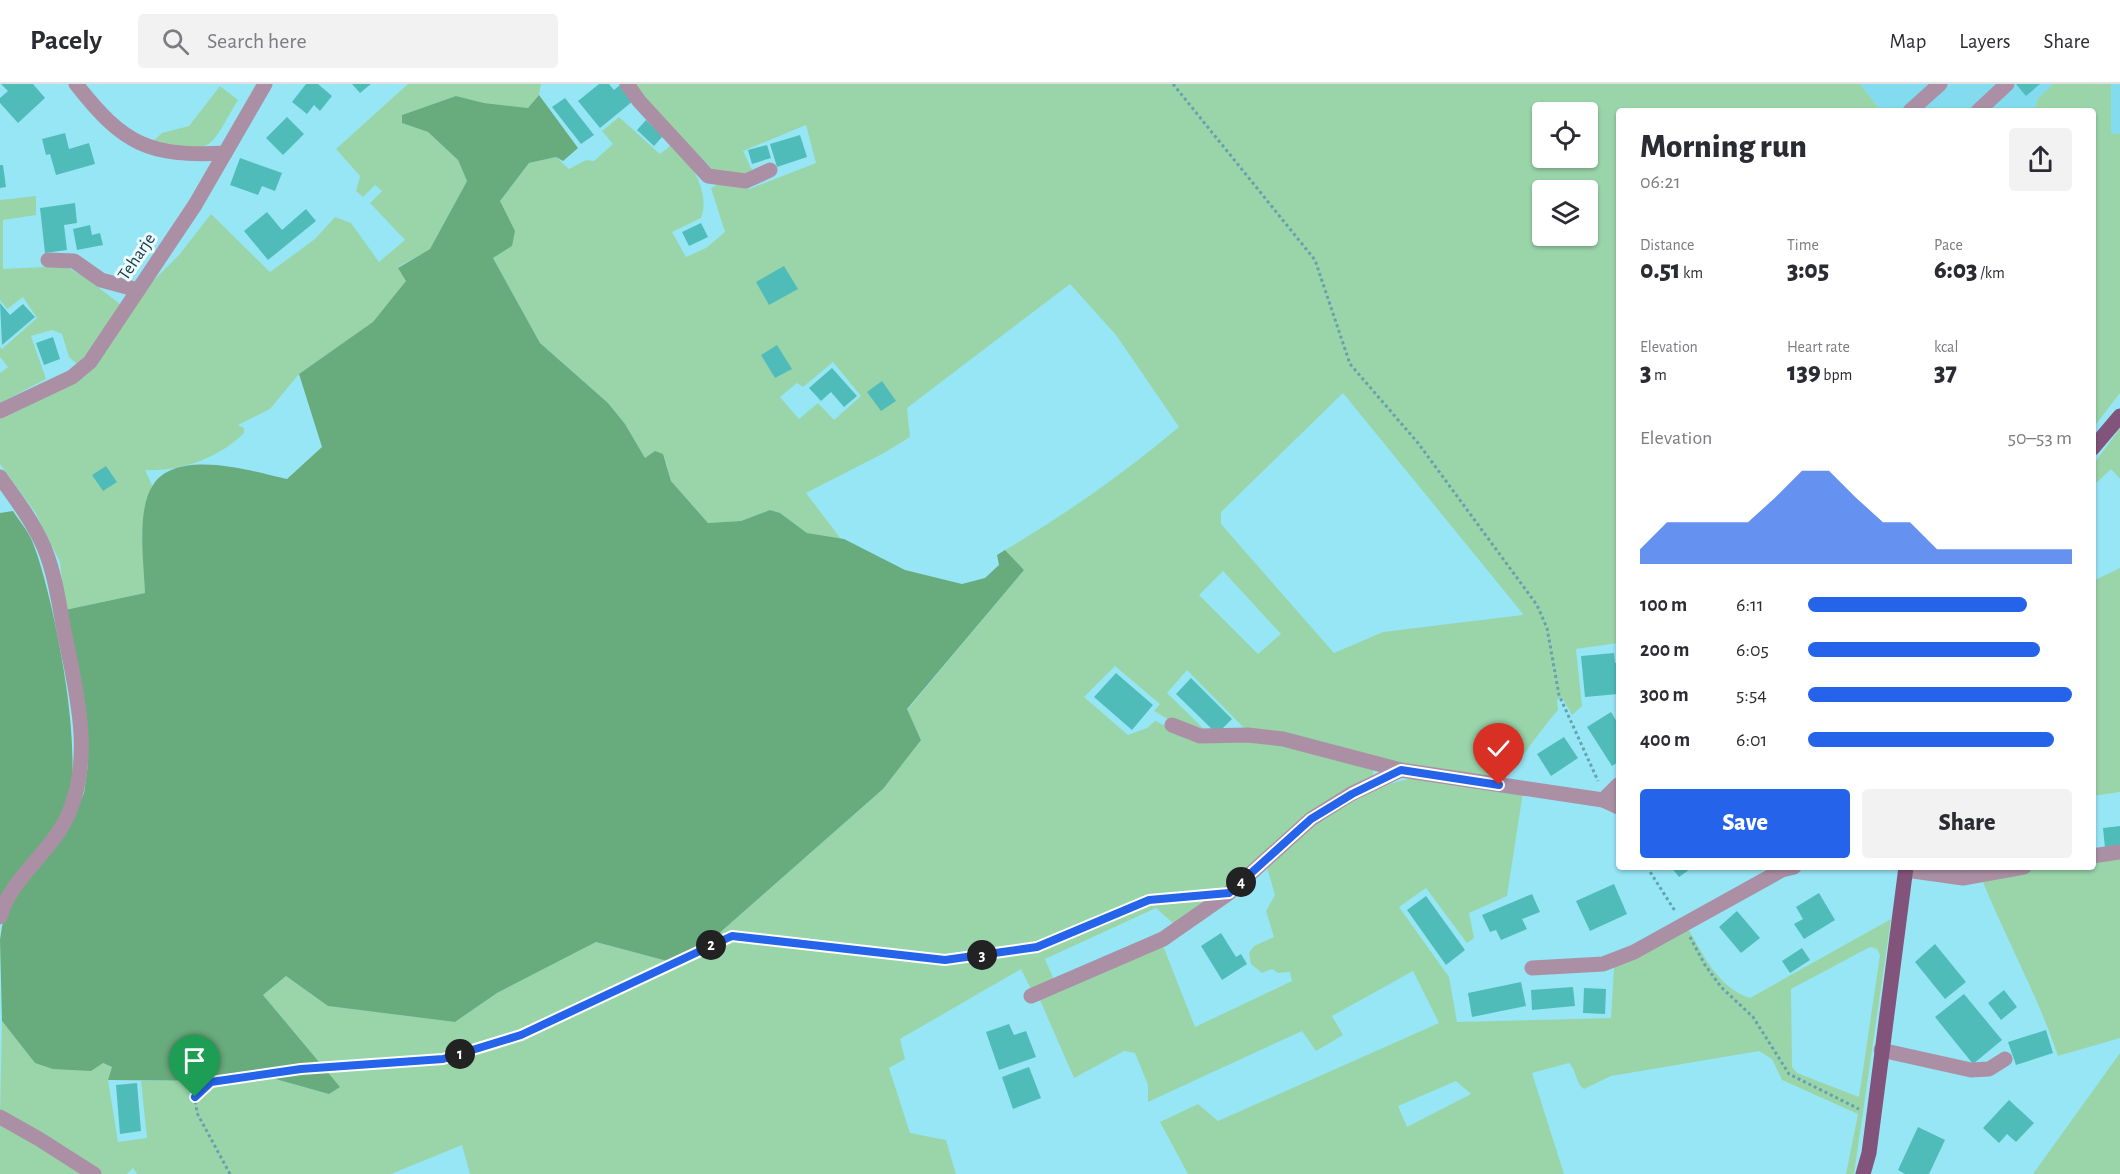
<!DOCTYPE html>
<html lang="en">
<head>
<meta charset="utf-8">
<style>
  :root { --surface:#fff; --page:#f2f2f3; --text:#2b2b33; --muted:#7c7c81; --line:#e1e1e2; --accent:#2563eb }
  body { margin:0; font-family:"Alegreya Sans",sans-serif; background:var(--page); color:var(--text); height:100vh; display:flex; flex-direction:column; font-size:22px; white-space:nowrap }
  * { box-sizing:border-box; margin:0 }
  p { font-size:20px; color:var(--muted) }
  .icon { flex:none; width:33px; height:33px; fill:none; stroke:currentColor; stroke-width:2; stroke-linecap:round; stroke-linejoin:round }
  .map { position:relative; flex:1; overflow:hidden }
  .panel { position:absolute; left:1616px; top:24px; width:480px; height:762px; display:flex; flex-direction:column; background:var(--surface); border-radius:6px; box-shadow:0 2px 4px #0004 }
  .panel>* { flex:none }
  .tools { position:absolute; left:1532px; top:18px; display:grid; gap:12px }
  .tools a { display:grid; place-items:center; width:66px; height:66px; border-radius:6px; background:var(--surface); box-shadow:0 2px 4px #0004; font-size:30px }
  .pin { position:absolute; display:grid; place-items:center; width:51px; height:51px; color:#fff; margin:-62px -26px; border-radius:50% 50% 50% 0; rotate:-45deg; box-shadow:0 0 6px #0007 }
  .pin .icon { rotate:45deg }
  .km { position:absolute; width:30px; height:30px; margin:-15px; border-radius:50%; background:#222; color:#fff; font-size:16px; line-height:30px; text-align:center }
  .round { display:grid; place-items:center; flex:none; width:63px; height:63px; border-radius:6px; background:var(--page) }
  .overview { display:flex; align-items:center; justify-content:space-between; height:102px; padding:0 24px }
  h1 { font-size:33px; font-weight:800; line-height:45px }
  .stats { display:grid; grid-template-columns:repeat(3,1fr); gap:9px; height:102px; padding:6px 24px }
  .stats div { display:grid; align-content:center }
  .stats b { font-size:26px; font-weight:800 }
  .stats small { font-size:16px; font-weight:400 }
  .stats p { font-size:16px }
  .chart { height:168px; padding:12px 24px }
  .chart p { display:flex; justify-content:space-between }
  .chart svg { width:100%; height:108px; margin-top:6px; fill:var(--accent); opacity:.7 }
  .action { display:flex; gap:12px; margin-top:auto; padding:12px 24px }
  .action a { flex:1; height:69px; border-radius:6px; background:var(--accent); color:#fff; font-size:24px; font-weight:800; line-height:69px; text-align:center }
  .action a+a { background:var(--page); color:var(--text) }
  ul { padding:0 24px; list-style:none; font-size:20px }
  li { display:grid; grid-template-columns:96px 72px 1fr; align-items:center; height:45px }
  li i { height:15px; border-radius:8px; background:var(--accent) }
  header { display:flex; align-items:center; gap:36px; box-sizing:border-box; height:84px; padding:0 30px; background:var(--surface); border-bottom:2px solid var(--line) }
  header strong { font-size:28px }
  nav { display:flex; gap:33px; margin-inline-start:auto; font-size:21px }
  .search { width:420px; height:54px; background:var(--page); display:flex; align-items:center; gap:15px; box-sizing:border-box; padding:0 21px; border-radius:6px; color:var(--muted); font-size:22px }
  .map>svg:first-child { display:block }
  .built { fill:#82dbee }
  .green { fill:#9ad5aa; fill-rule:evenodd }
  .forest { fill:#68ab7c }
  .building { fill:#50bcb9 }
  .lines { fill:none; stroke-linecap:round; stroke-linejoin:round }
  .path { stroke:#65a1ae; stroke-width:3; stroke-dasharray:3 3; stroke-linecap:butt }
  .minor { stroke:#ab90a5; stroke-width:15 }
  .major { stroke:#83547b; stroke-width:15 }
  .route-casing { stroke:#fff; stroke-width:12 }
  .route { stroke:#2563eb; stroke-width:8 }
  .labels { text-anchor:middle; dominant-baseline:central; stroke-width:6; stroke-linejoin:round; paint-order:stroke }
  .street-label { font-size:18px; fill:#1a3b42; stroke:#ecfbfe }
</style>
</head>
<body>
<header>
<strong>Pacely</strong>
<div class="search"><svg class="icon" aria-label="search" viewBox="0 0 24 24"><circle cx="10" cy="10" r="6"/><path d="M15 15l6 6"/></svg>Search here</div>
<nav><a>Map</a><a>Layers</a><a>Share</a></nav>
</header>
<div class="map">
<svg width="2120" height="1090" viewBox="0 0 2120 1090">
  <rect width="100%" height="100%" fill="#97e6f6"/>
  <g class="built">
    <path d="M 1860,0 L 2053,0 L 2038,14 L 2034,27 L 1881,27 Z"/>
    <path d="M 2111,0 L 2120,0 L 2120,50 L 2111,49 Z"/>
  </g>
  <g class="green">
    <path d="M 408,0 L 541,0 L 539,11 L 528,24 L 484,19 L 456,12 L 402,31 L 402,39 L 428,48 L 458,76 L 467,97 L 430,165 L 398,183 L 407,196 L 373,239 L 299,290 L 270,325 L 238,341 L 244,344 L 244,349 C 219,374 180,388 145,386 L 152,401 L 142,447 L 145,509 L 65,526 L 60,478 L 35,428 L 0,380 L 0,334 L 76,297 L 153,197 L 179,171 L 211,130 L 270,188 L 315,155 L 335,133 L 351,139 L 379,178 L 405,156 L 370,119 L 382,107 L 375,101 L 363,113 L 356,107 L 360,92 L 336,65 Z"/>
    <path d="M 636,0 L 1860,0 L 1881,27 L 1618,27 L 1618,559 L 1576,565 L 1582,622 L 1572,631 L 1562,613 L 1557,616 L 1558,626 C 1537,649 1522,678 1497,697 L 1400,683 L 1246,646 L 1187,586 L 1167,609 L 1209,650 L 1176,640 L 1154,627 L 1160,620 L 1115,582 L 1084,613 L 1128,651 L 1147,644 L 1155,637 L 1181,649 L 1265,656 L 1373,684 L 1373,694 L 1175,841 L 1156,824 L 1045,875 L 1054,896 L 1032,907 L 1021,885 L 900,955 L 905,975 L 889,984 L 910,1049 L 946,1056 L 956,1090 L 470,1090 L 462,1061 L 391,1090 L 137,1090 L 133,1084 L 127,1090 L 102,1090 L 0,1030 L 2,937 L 35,979 L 102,979 L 112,983 L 108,996 L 118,1058 L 147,1054 L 141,997 L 223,997 L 261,991 L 329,1010 L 325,985 L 263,911 L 286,892 L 328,922 L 455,938 L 497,909 L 596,858 L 667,877 L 699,867 L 883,705 L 921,655 L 907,626 L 1024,486 L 1005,466 C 1068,429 1124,389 1179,343 L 1116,251 L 1070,200 L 907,324 L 910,353 L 884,369 L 806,409 L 841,455 L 807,449 L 780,429 L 770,426 L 741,437 L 708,439 L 671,397 L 666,378 L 645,374 L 625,340 L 608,319 L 540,259 L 493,174 L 512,162 L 500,117 L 529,79 L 556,73 L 569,85 L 586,76 L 594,77 L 613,60 L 602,47 L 619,33 L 660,70 L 675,58 C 690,79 711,108 701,134 L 672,148 L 686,173 L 706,164 L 725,148 L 711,104 L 722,98 L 743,99 L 749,105 L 816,79 L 806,41 L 743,67 L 753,88 L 743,91 L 714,87 L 642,12 ZM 1542,28 L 1587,28 L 1587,74 L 1542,74 ZM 1542,106 L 1587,106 L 1587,152 L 1542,152 ZM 833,278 L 861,312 L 834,336 L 818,319 L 799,335 L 780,313 L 797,299 L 803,303 ZM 1343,309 L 1523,530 L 1522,531 L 1383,548 L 1334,569 L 1221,440 L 1221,428 ZM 1223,487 L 1281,550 L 1258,570 L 1199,511 Z"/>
    <path d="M 2053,0 L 2111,0 L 2111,49 L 2120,50 L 2120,309 L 2093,344 L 2092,27 L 2034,27 L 2038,14 Z"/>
    <path d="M 220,2 L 238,16 C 206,69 216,69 153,57 L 162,49 L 189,42 Z"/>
    <path d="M 36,112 L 36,131 L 3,136 L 3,185 L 65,182 L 86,194 L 120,220 L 93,264 L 77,280 L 69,273 L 62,250 L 52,246 L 31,252 L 46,295 L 0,319 L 0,289 L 8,283 L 0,273 L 0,263 L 2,265 L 37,234 L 23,213 L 7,225 L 0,216 L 0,116 Z"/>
    <path d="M 2120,344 L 2120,395 L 2111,385 L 2093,402 L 2093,381 Z"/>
    <path d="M 2120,484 L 2120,708 L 2093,712 L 2093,497 Z"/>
    <path d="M 1420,693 L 1523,708 L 1507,812 L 1469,829 L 1474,854 L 1467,859 L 1426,804 L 1399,823 L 1449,893 L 1457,938 L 1611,934 L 1614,883 L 1687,843 C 1704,871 1717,903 1750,914 L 1891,835 L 1854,1090 L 1846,1090 L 1858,1030 L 1782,996 L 1772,975 L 1759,967 L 1611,992 L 1584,1005 C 1575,999 1577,987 1569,979 L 1532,989 L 1564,1090 L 1188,1090 L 1160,1038 L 1198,1020 L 1218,1037 L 1439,939 L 1413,887 L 1332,932 L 1343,951 L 1316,967 L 1302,947 L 1148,1018 L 1148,1001 L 1135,969 L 1124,967 L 1074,994 L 1040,916 L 1049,908 L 1162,859 L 1195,943 L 1292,897 L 1290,888 L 1278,889 L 1272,885 L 1262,889 L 1251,880 L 1249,869 L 1254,862 L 1274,853 L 1266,827 L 1275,811 L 1266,780 C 1308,741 1362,701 1420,693 ZM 1870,863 L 1877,865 L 1880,871 L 1859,1013 L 1797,989 L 1792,983 L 1791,905 ZM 1456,997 L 1471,1010 L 1407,1043 L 1398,1022 Z"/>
    <path d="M 2120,772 L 2120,954 L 2058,972 C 2038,912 2007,857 1983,798 L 2038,784 L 2092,783 L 2093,776 Z"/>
    <path d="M 2120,969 L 2120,1090 L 2033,1090 Z"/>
    <path d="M 0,1040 L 86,1090 L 0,1090 Z"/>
  </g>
  <g class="forest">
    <path d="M 539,11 L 578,64 L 563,77 L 556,73 L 529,79 L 500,117 L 515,147 L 512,162 L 493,174 L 540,259 L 608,319 L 625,340 L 645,374 L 655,367 L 663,370 L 671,397 L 708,439 L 741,437 L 770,426 L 780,429 L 807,449 L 844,455 L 905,486 L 962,500 L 985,494 L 999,481 L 997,471 L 1005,466 L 1024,486 L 907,625 L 921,656 L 883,705 L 699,867 L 667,877 L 596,858 L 497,909 L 455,938 L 328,922 L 286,892 L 263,911 L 340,1003 L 329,1010 L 261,991 L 223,997 L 108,996 L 112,983 L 103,979 L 91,987 L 53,985 L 35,979 L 2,937 L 0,856 L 2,842 L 17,807 L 74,730 L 84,709 L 88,680 L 83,618 L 65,526 L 145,509 C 144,480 136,426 153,401 C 177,364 252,387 287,395 L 322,363 L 299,290 L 373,238 L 406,197 L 398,184 L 430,165 L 467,97 L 458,76 L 428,48 L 402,39 L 402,31 L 456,12 L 484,19 L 528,24 Z"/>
    <path d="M 13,427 C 20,438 30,449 34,462 C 53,511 88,680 65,725 C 50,756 20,790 0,819 L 0,429 Z"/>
  </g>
  <g class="building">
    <path d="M 1,0 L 33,0 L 45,14 L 18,39 L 0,19 L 0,14 L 8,7 Z"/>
    <path d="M 306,0 L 318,0 L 332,12 L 320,27 L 314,21 L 307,30 L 292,18 Z"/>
    <path d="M 352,0 L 371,0 L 360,9 Z"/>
    <path d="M 599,0 L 609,0 L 614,6 L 620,1 L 633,17 L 600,44 L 578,17 Z"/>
    <path d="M 2016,0 L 2040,0 L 2026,12 Z"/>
    <path d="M 565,14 L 594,51 L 581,60 L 552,23 Z"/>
    <path d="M 287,33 L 304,50 L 283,71 L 266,54 Z"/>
    <path d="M 646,36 L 663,52 L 654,62 L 637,46 Z"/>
    <path d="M 65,49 L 69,65 L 89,59 L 95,80 L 56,91 L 50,70 L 46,71 L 42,55 Z"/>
    <path d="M 800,51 L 807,73 L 777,83 L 770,60 Z"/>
    <path d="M 767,61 L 771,74 L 752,80 L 748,66 Z"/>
    <path d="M 240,74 L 282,89 L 275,107 L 262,102 L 258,111 L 230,101 Z"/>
    <path d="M 0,81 L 3,81 L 6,103 L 0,104 Z"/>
    <path d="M 75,119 L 77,139 L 64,141 L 67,166 L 45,169 L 40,124 Z"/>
    <path d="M 306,125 L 316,137 L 268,176 L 244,147 L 267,128 L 282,146 Z"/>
    <path d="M 701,139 L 708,153 L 689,162 L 682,148 Z"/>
    <path d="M 90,141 L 92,151 L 100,149 L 103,161 L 77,166 L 73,145 Z"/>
    <path d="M 784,182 L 798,205 L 769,221 L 756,198 Z"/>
    <path d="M 0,219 L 10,231 L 23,220 L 35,233 L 2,261 Z"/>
    <path d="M 53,253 L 60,275 L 44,281 L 36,259 Z"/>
    <path d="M 777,261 L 792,285 L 775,294 L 761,271 Z"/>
    <path d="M 832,284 L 857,312 L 844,323 L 831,308 L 821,317 L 809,304 Z"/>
    <path d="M 882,297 L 896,317 L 881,327 L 867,308 Z"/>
    <path d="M 106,382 L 117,398 L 103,407 L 92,391 Z"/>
    <path d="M 1614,569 L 1615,579 L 1618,579 L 1618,610 L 1585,613 L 1581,572 Z"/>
    <path d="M 1116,589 L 1153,621 L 1132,646 L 1094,613 Z"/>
    <path d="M 1191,594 L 1232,635 L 1217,650 L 1176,610 Z"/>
    <path d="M 1611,628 L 1618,640 L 1618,678 L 1612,682 L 1587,643 Z"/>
    <path d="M 1564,653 L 1578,674 L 1551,692 L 1537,670 Z"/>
    <path d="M 2120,742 L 2120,762 L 2105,764 L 2103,744 Z"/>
    <path d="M 1671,783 L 1693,783 L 1679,793 Z"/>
    <path d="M 1614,800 L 1627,830 L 1590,847 L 1576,817 Z"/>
    <path d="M 1819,809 L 1835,836 L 1804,855 L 1794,840 L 1803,835 L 1796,823 Z"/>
    <path d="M 1532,810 L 1540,828 L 1522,835 L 1527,845 L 1501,856 L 1496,846 L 1490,848 L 1482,831 Z"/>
    <path d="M 1426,812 L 1465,866 L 1446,881 L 1407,826 Z"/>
    <path d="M 1737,827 L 1760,854 L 1741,869 L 1719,843 Z"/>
    <path d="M 1221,849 L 1236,873 L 1241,870 L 1247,880 L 1222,896 L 1201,862 Z"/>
    <path d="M 1935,860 L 1966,898 L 1945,915 L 1915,878 Z"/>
    <path d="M 1802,864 L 1810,876 L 1790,889 L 1782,877 Z"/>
    <path d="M 1521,898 L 1526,922 L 1472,933 L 1468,909 Z"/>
    <path d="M 1573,903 L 1575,922 L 1532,926 L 1531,906 Z"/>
    <path d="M 1584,904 L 1606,905 L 1605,930 L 1583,929 Z"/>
    <path d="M 2004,906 L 2017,923 L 2001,936 L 1988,919 Z"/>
    <path d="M 1964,910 L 2002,956 L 1973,980 L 1935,933 Z"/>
    <path d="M 1009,940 L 1014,951 L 1026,947 L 1036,973 L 999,986 L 986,948 Z"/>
    <path d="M 2046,946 L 2053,969 L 2016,981 L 2008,958 Z"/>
    <path d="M 1029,983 L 1041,1014 L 1013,1025 L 1002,993 Z"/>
    <path d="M 137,999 L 141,1047 L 120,1050 L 116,1001 Z"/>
    <path d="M 2009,1016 L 2034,1039 L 2016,1058 L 2007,1050 L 1999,1059 L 1983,1044 Z"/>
    <path d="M 1918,1043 L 1945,1056 L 1929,1090 L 1905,1090 L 1898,1086 Z"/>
  </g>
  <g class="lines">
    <g class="path">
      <path d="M 1173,0 L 1315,176 L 1350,280 L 1418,359 L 1537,521 L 1547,544 L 1559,611 L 1598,697"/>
      <path d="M 1647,783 L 1675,827"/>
      <path d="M 1690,853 L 1705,881 L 1721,903 L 1753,933 L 1789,990 L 1859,1025"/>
      <path d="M 230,1090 L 197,1029 L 195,1013 L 211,997 L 301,985 L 443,975 L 521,951 L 732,852 L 945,876 L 1037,863 L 1149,816 L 1194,812"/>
    </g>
    <g class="minor">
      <path d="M 76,0 C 123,60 148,73 225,69"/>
      <path d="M 627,0 L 639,17 L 708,92 L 746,97 L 770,86"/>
      <path d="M 1910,27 L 1940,0"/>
      <path d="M 1978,27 L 2007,0"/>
      <path d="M 48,176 L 74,177 L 101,196 L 138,206"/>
      <path d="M 0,327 L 72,293 L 90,278 L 195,121 L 265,0"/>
      <path d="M 0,393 C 16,415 33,438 44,463 C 55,490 59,519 64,547 C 76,606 94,673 68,731 C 51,769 11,793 0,833"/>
      <path d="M 1172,641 L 1200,652 L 1248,651 L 1283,655 L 1401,686 L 1603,716 L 1618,723"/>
      <path d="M 1603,716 L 1618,701"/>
      <path d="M 2092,772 L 2120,768"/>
      <path d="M 1906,786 L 1963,794 L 2024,783"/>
      <path d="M 1532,884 L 1603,880 L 1634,868 L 1782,786 L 1794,783"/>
      <path d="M 1031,912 L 1163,855 L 1229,809 L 1311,735 L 1351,710 L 1401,686"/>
      <path d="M 1881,966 L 1971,986 L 1989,985 L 2005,975"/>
      <path d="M 0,1033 L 39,1055 L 94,1090"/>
    </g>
    <g class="major">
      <path d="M 2092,365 L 2120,332"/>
      <path d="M 1863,1090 L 1869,1069 L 1906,783"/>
    </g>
  </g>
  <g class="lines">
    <g class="route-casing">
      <path id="route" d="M 195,1013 L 211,998 L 301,985 L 443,975 L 521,951 L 732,852 L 945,876 L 1037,863 L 1149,816 L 1229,809 L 1311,735 L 1352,710 L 1401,686 L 1499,701"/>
    </g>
    <use href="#route" class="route"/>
  </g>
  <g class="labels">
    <g class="street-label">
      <text transform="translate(137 173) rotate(-56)">Teharje</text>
    </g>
  </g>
</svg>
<div class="tools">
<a><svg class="icon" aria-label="locate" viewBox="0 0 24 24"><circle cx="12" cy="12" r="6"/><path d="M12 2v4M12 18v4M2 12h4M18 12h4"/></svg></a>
<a><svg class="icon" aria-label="layers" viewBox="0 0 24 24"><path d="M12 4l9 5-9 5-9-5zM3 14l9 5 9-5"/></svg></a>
</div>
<div class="pin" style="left:195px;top:1013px;background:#1e9e55"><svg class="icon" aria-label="arrive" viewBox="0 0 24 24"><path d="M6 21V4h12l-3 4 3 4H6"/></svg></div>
<div class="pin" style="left:1499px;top:701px;background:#d93025"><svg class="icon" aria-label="check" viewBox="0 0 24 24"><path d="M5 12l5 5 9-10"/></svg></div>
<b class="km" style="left:460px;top:970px">1</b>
<b class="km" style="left:711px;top:861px">2</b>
<b class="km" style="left:982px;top:871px">3</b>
<b class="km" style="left:1241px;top:798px">4</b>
<section class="panel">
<div class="overview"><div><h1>Morning run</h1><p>06:21</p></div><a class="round"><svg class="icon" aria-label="share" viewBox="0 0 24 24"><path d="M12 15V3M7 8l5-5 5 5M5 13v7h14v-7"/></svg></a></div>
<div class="stats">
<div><p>Distance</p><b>0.51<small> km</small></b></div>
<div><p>Time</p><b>3:05</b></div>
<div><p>Pace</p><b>6:03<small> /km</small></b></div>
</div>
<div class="stats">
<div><p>Elevation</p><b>3<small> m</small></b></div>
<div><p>Heart rate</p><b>139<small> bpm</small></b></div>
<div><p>kcal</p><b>37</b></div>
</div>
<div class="chart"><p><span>Elevation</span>50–53 m</p>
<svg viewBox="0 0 160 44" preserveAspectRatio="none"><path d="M0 44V38L10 27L20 27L30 27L40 27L50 17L60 6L70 6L80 17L90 27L100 27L110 38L120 38L130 38L140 38L150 38L160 38V44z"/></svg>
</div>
<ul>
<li><b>100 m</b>6:11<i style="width:83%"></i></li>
<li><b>200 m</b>6:05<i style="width:88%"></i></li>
<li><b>300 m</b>5:54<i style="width:100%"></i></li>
<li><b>400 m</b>6:01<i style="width:93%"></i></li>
</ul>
<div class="action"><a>Save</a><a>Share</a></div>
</section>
</div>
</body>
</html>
